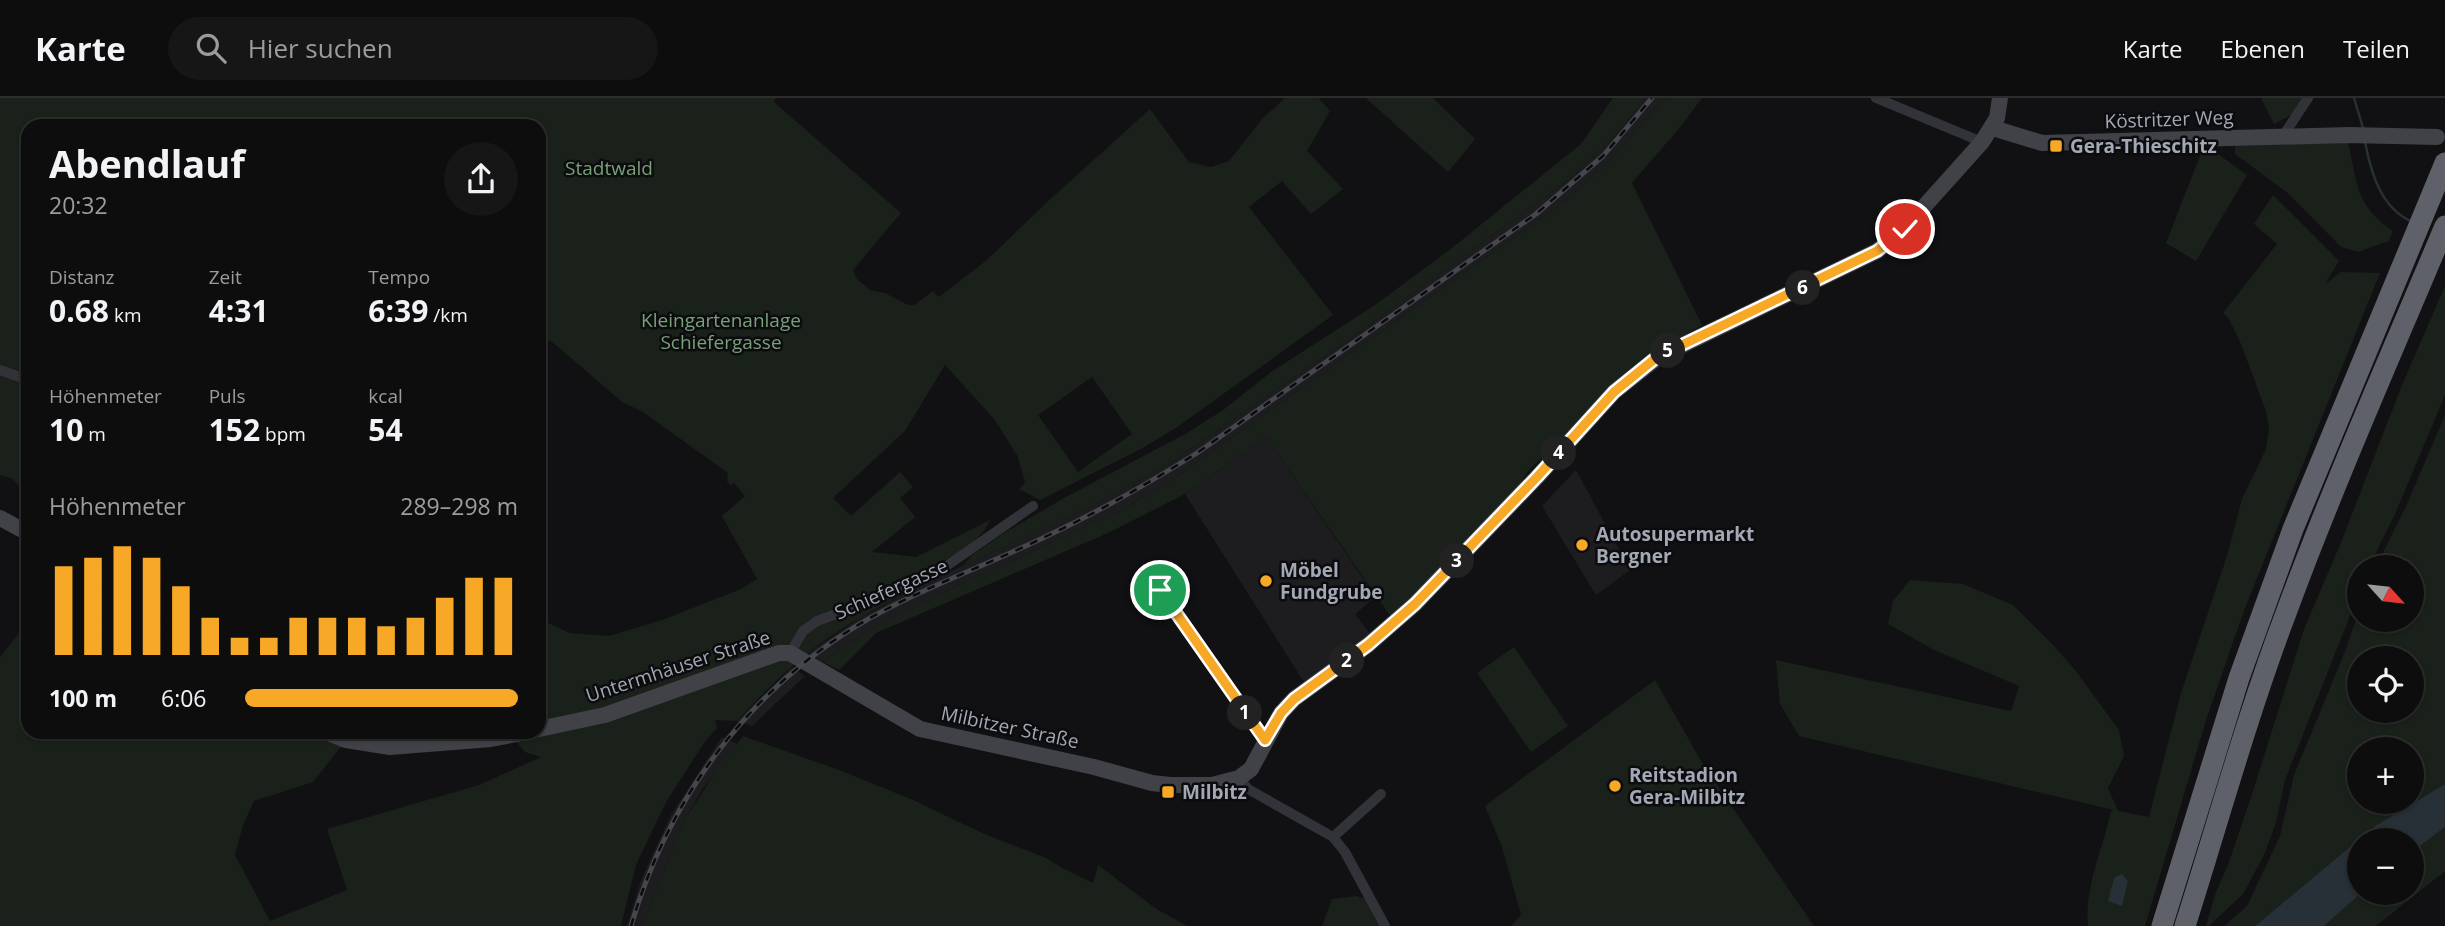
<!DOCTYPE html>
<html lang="de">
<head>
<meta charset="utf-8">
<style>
  :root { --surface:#0d0d0e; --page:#161617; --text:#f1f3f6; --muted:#9a9c9e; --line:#2d2d2e; --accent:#f6a826 }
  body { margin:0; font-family:"Open Sans",sans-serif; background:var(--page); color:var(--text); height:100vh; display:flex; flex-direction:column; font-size:26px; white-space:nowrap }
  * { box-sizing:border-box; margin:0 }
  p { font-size:23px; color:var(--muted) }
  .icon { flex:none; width:38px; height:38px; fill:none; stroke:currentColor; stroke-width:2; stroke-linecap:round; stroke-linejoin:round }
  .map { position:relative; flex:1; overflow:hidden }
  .drawer { position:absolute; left:21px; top:21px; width:525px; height:620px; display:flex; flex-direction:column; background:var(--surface); border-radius:21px; box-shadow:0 2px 5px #0004,0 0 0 2px var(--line) }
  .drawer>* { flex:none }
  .needle { width:46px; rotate:117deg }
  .fabs { position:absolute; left:2347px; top:457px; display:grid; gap:14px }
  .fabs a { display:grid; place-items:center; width:77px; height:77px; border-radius:50%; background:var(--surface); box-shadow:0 2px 5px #0004,0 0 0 2px var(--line); font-size:35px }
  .pin { position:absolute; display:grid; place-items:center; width:60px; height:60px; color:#fff; margin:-30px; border:4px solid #fff; border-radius:50%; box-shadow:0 2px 7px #0007 }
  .km { position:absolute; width:35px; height:35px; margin:-18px; border-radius:50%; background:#222; color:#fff; font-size:19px; line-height:35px; text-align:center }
  .round { display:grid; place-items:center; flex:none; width:74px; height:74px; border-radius:37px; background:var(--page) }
  .headline { display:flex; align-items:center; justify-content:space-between; height:119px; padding:0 28px }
  h1 { font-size:38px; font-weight:700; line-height:52px }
  .stats { display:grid; grid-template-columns:repeat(3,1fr); gap:10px; height:119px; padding:7px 28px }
  .stats div { display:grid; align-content:center }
  .stats b { font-size:30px; font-weight:700 }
  .stats small { font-size:19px; font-weight:400 }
  .stats p { font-size:19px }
  .chart { height:196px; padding:14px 28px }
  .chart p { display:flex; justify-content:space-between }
  .chart svg { width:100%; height:126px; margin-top:7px; stroke:var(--accent); stroke-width:6 }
  ul { padding:0 28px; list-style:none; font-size:23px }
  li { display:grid; grid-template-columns:112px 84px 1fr; align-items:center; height:52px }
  li i { height:18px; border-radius:9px; background:var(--accent) }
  header { display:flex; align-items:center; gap:42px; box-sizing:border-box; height:98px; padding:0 35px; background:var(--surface); border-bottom:2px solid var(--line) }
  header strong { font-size:33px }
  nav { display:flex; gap:38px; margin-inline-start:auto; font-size:24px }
  .search { width:490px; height:63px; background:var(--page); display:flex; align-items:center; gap:18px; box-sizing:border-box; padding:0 24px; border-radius:38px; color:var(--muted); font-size:26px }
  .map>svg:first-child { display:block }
  .built { fill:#1d1d20 }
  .green { fill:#19211a; fill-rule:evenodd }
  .water { fill:#273037 }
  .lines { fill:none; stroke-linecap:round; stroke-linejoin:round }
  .stream { stroke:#273037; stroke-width:2.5 }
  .minor { stroke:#323338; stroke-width:10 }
  .secondary { stroke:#404248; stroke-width:16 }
  .motorway { stroke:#5e6169; stroke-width:21 }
  .rail-casing { stroke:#45474d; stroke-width:5 }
  .rail { stroke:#0c0c0e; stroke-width:2.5; stroke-dasharray:8; stroke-linecap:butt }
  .route-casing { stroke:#fff; stroke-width:14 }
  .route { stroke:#f6a826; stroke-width:9 }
  .poi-dot { fill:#f6a826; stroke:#0c0c0e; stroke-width:2.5 }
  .labels { text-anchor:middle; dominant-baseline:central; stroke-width:5; stroke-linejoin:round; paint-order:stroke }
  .street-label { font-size:19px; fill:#a2a8b4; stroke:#0c0c0e }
  .poi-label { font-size:19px; font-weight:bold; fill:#a2a8b4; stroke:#0c0c0e; text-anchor:start }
  .park-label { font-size:19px; fill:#78a079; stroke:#0c0c0e }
</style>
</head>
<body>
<header>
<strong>Karte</strong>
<div class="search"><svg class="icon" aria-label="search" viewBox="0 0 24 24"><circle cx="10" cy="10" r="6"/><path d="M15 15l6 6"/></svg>Hier suchen</div>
<nav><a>Karte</a><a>Ebenen</a><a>Teilen</a></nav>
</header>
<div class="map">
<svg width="2445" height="828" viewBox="0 0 2445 828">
  <rect width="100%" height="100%" fill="#111113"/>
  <g class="built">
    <path d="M 1645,0 L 1665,0 L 1616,56 L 1567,102 L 1179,377 L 1124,411 L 949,492 L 867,533 L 823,564 L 808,555 L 859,521 L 919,488 L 1090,409 L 1175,362 L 1351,240 L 1572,79 L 1620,32 Z"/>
    <path d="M 1266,339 L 1376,499 L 1355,516 L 1371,537 L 1304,584 L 1185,396 Z"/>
    <path d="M 1576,372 L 1630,472 L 1596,497 L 1542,408 Z"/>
    <path d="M 792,569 L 805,578 L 752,628 L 737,623 Z"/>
    <path d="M 722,639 L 737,646 L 702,692 L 685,721 L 642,828 L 627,828 L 641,782 L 671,717 Z"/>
  </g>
  <g class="green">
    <path d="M 0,0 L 776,0 L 774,4 L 901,115 L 853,172 L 857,181 L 870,192 L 885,195 L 908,207 L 914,207 L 933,193 L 939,199 L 988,161 L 1046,105 L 1150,11 L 1189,64 L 1211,69 L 1229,63 L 1262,21 L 1285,0 L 1319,0 L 1330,13 L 1307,53 L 1343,91 L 1311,116 L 1282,83 L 1249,109 L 1333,217 L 1176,330 L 1139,352 L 1040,402 L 1019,391 L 1025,385 L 1018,359 L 995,322 L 945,267 L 905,333 L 833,400 L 851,418 L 900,374 L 913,389 L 900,400 L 915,419 L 872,454 L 916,459 L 990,422 C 980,447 945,462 921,474 L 919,488 C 882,508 841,528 808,555 C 782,576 759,599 737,623 L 715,622 L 717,630 L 704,645 L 666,704 L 636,767 L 621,828 L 0,828 L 0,559 L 28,524 L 28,634 L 539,634 L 539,521 L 570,535 L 609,538 L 662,522 L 741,491 L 757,481 L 722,418 L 745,398 L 734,385 L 731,387 L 727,383 L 728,375 L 643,314 L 622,304 L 550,242 L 542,249 L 539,246 L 539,28 L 28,28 L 28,399 L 13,381 L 0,377 ZM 1092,279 L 1132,336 L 1078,374 L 1038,317 ZM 508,634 L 525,654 L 541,659 L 479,687 L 327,731 L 347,792 L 270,823 L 235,757 L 243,727 L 254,703 L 313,684 L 340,650 L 361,638 L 394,642 Z"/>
    <path d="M 1366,0 L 1433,0 L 1475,41 L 1448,74 Z"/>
    <path d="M 1613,0 L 1645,0 L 1620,32 L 1572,79 L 1351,240 L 1175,362 L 1090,409 L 963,468 L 972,457 L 1004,435 L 1064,400 L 1187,335 L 1223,312 L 1271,274 L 1375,207 L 1452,150 L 1581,46 Z"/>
    <path d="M 1665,0 L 1702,0 L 1682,27 L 1632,85 L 1702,227 C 1680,241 1653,252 1633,269 C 1607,291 1587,319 1563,343 C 1544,361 1532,363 1519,388 L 1425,488 L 1391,519 L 1266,339 L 1185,396 L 1108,435 L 876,535 L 839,572 L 823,564 L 867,533 L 949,492 L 1124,411 L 1179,377 L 1567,102 L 1616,56 Z"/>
    <path d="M 2261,0 L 2303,0 L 2293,16 L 2274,26 Z"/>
    <path d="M 2348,44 C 2358,87 2355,107 2393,133 L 2389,143 L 2358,154 L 2341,149 L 2289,96 L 2235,56 L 2235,48 Z"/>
    <path d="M 2203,50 L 2211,51 L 2247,77 L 2196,163 L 2166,145 Z"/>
    <path d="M 2273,97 L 2339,163 L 2325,186 L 2341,174 L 2380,175 L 2245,510 L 2207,619 L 2145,828 L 2088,828 C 2084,789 2103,751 2111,713 L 2114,712 L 1799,638 L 1780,606 L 1776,562 L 2011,613 L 2019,588 L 1932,551 L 1888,526 L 1893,503 L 1910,482 L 1963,486 L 2013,507 L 2054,548 L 2075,572 L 2119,632 L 2124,658 L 2108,690 L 2118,713 L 2149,719 L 2181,595 L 2227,458 L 2242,401 L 2266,351 L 2269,330 L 2266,313 L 2241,246 L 2229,221 L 2223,215 L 2277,146 L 2254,126 Z"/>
    <path d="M 2445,188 L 2445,297 L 2396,414 L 2369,469 L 2359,469 L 2359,495 L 2285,682 L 2276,725 L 2264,757 L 2243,796 L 2209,828 L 2206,828 L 2216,794 L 2228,767 L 2253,693 L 2304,531 L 2340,447 L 2402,287 Z"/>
    <path d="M 2445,317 L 2445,686 L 2375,728 L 2255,828 L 2224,828 L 2247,808 L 2280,738 L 2294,677 L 2344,556 L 2359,513 L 2359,522 L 2412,522 L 2412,469 L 2376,469 L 2406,408 ZM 2359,560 L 2412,560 L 2412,612 L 2359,612 ZM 2359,651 L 2412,651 L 2412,704 L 2359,704 Z"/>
    <path d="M 1514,549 L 1568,628 L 1531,654 L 1477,575 Z"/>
    <path d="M 1655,582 L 1704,668 L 1814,828 L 1511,828 L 1521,817 L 1502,749 L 1485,708 Z"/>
    <path d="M 743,638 L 842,673 L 913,702 L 982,735 L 1046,760 L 1062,770 L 1093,785 L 1098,767 L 1155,810 L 1187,828 L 642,828 L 685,721 L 720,667 Z"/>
    <path d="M 2445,729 L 2445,773 L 2376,828 L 2324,828 L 2361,795 L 2412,794 L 2412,754 Z"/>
    <path d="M 1356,798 L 1365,801 L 1379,828 L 1322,828 L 1332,801 Z"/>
  </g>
  <g class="water">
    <path d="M 2445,686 L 2445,729 L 2412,754 L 2412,742 L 2359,742 L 2359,794 L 2361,795 L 2324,828 L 2255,828 L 2375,728 Z"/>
    <path d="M 2122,776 L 2128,783 L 2122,808 L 2108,803 L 2114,780 Z"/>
  </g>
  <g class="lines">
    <g class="stream">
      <path d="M 2354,0 L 2363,30"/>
      <path d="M 2365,44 C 2371,75 2381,111 2413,124"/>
    </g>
    <g class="minor">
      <path d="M 1876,0 L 1982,44"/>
      <path d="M 2283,38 L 2308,0"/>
      <path d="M 0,272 L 28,282"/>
      <path d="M 1160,492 L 1265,642"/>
      <path d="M 790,555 L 803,533 L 817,523 L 858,508 L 945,469 L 1033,408"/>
      <path d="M 1239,680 L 1248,691 L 1333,739 L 1345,754 L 1385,828"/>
      <path d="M 1333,739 L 1381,696"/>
    </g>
    <g class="secondary">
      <path d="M 1993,30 L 2042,45 L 2349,37 L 2437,39"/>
      <path d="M 0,420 L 28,435"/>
      <path d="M 539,631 L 605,617 L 779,555 L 790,555 L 920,631 L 1094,669 L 1152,685 L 1170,687 L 1212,687 L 1239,680 L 1251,671 L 1281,615 L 1294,601 L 1368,547 L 1415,506 L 1539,377 L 1614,294 L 1658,259 L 1877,153 L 1904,131 L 1982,44 L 1997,20 L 2000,0"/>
      <path d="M 326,634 L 346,642 L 390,649 L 491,641 L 527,634"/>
    </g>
    <g class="motorway">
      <path d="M 2162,828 L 2239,580 L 2293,431 L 2445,65"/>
      <path d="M 2185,828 C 2218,724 2247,618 2286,515 C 2334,385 2391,257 2445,128"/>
    </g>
    <g class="rail-casing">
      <path id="rail" d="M 631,828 C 668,702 745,596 858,527 C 918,491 986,468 1049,437 C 1100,413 1149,385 1197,355 L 1536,116 L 1603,58 L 1652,0"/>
    </g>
    <use href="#rail" class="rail"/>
  </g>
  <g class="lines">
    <g class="route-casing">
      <path id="route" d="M 1160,492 L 1265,642 L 1281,615 L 1294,601 L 1368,547 L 1415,506 L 1537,379 L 1614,294 L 1657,259 L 1877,153 L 1905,131"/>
    </g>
    <use href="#route" class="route"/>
  </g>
  <g class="poi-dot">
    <rect x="2049" y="41" width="14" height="14" rx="3.5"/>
    <circle cx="1582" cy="447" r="7"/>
    <circle cx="1266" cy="483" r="7"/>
    <circle cx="1615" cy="688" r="7"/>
    <rect x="1161" y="687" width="14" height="14" rx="3.5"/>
  </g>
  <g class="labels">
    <g class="street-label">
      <text transform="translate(2169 21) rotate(-2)">Köstritzer Weg</text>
      <text transform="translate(891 491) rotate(-24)">Schiefergasse</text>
      <text transform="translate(678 568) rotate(-18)">Untermhäuser Straße</text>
      <text transform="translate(1010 629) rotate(12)">Milbitzer Straße</text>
    </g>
    <g class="poi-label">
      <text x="2070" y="48">Gera-Thieschitz</text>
      <text x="1596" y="436">Autosupermarkt<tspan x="1596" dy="22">Bergner</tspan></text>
      <text x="1280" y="472">Möbel<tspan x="1280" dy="22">Fundgrube</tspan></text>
      <text x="1629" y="677">Reitstadion<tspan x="1629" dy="22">Gera-Milbitz</tspan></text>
      <text x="1182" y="694">Milbitz</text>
    </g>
    <g class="park-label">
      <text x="609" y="70">Stadtwald</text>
      <text x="721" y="222">Kleingartenanlage<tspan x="721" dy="22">Schiefergasse</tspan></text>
    </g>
  </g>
</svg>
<div class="fabs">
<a><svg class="needle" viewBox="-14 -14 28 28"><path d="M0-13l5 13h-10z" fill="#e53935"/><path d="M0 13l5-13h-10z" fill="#9a9c9e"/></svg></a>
<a><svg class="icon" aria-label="locate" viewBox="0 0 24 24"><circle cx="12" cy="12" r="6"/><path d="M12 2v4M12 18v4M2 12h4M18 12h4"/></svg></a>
<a>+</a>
<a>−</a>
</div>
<div class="pin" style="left:1160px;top:492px;background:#1e9e55"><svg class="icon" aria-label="arrive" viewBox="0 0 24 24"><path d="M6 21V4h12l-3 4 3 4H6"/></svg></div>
<div class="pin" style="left:1905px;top:131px;background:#d93025"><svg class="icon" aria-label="check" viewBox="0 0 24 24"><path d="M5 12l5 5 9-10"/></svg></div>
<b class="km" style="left:1245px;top:615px">1</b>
<b class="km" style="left:1347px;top:563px">2</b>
<b class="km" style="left:1457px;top:463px">3</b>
<b class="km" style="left:1559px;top:355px">4</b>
<b class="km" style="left:1668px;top:253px">5</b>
<b class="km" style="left:1803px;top:190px">6</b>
<section class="drawer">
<div class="headline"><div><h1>Abendlauf</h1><p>20:32</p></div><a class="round"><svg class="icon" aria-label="share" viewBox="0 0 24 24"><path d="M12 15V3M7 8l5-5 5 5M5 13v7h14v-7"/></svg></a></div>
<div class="stats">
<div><p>Distanz</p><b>0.68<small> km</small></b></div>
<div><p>Zeit</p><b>4:31</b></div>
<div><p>Tempo</p><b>6:39<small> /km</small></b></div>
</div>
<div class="stats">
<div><p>Höhenmeter</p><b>10<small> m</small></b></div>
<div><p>Puls</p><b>152<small> bpm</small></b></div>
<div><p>kcal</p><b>54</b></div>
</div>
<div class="chart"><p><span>Höhenmeter</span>289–298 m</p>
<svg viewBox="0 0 160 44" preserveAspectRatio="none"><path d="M5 44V13M15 44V10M25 44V6M35 44V10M45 44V20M55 44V31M65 44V38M75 44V38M85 44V31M95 44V31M105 44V31M115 44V34M125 44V31M135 44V24M145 44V17M155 44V17"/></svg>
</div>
<ul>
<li><b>100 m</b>6:06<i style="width:100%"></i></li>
</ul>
</section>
</div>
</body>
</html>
